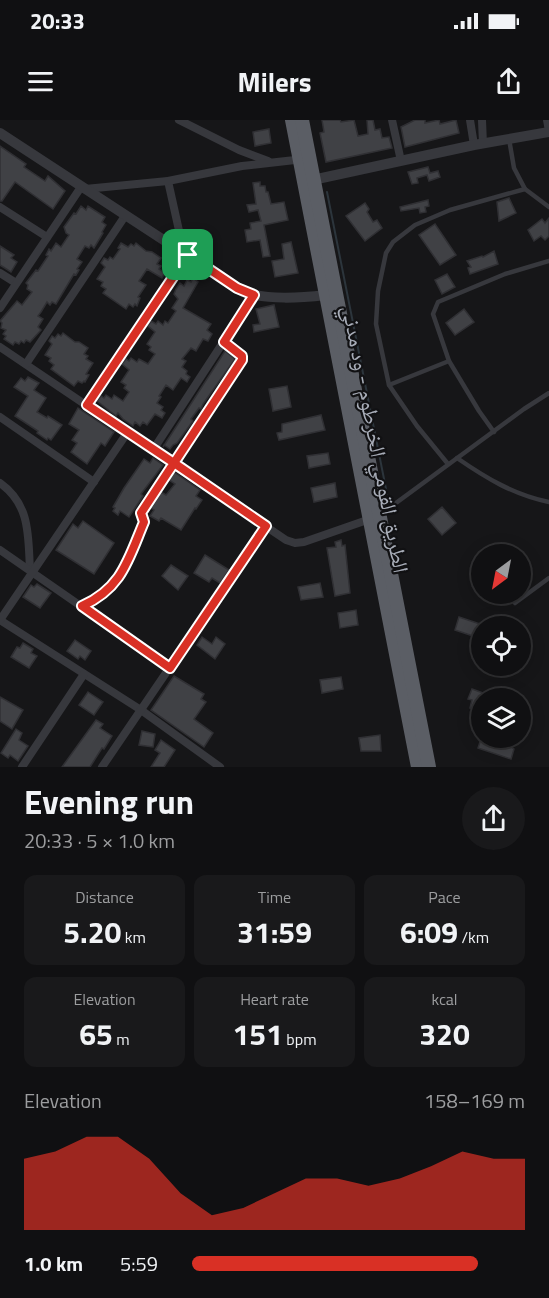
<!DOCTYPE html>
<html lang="en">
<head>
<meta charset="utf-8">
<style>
  :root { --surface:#101012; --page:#19191b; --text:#f1f3f6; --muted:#9c9d9f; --line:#303032; --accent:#d93025 }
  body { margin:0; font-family:"Titillium Web","Noto Naskh Arabic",sans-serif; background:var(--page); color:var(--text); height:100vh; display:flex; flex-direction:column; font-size:22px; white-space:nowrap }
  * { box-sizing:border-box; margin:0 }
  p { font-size:20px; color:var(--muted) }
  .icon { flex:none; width:33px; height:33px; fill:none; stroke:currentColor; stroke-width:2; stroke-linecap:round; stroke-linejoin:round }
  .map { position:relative; height:647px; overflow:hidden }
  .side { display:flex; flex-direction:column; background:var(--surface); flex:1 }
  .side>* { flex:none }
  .needle { width:39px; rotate:212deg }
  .buttons { position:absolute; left:471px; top:424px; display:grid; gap:12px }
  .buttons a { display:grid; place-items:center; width:60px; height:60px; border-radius:50%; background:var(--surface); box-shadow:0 3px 15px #0003,0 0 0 2px var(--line); font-size:30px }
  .pin { position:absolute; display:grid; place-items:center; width:51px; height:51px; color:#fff; margin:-26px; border-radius:12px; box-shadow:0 3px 9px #0006 }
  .round { display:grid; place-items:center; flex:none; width:63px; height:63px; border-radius:32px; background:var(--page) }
  .headline { display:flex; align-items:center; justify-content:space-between; height:102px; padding:0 24px }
  h1 { font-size:33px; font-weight:700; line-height:45px }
  .figures { display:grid; grid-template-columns:repeat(3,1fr); gap:9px; height:102px; padding:6px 24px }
  .figures div { display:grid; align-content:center; border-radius:12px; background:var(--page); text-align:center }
  .figures b { font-size:30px; font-weight:700 }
  .figures small { font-size:16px; font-weight:400 }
  .figures p { font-size:16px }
  .chart { height:168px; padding:12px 24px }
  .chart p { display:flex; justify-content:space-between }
  .chart svg { width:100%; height:108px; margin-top:6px; fill:var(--accent); opacity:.7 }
  ul { padding:0 24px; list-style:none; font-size:20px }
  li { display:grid; grid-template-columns:96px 72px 1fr; align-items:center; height:45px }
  li i { height:15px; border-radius:8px; background:var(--accent) }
  .status { display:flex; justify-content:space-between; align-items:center; height:42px; padding:0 30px; background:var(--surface); direction:ltr }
  .status svg { height:16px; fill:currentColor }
  header { display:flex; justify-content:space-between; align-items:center; height:78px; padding:0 24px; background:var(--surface); font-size:27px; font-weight:700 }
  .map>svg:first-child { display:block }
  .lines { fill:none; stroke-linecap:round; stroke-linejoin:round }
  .stream { stroke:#2c353c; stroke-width:2 }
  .building { fill:#404145; stroke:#303034; stroke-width:1.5 }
  .service { stroke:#37383d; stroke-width:4.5 }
  .minor { stroke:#37383d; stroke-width:8 }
  .tertiary { stroke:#37383d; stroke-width:10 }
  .trunk { stroke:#5b5e65; stroke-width:14 }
  .route-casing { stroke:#fff; stroke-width:12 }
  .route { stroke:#d93025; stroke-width:8 }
  .labels { text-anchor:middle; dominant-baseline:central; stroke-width:4.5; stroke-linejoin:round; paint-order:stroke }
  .street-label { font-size:22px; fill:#a8adb8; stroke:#111113 }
</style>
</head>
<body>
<div class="status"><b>20:33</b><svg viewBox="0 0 49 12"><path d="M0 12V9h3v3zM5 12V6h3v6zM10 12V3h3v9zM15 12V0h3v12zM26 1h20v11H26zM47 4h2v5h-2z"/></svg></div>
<header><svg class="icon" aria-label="menu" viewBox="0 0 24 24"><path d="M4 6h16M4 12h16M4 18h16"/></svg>Milers<svg class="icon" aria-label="share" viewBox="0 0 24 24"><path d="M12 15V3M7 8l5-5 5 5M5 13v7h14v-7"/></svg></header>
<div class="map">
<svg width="549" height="647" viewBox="0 0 549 647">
  <rect width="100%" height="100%" fill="#161618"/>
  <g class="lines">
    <path class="stream" d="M 327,72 L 387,374"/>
  </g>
  <g class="building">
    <path d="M 322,0 L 340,0 L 341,2 L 354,0 L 358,16 L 368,14 L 367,0 L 373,0 L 375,10 L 380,9 L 382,18 L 389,17 L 392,28 L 326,42 L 320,13 L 324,12 Z"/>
    <path d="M 415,0 L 425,0 L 425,3 L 439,0 L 440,4 L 456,0 L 459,13 L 405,27 L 401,7 Z"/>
    <path d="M 269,9 L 271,23 L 255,26 L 253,12 Z"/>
    <path d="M 0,26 L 26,44 L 24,47 L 45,61 L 48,56 L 65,71 L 53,89 L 15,62 L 2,81 L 0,81 Z"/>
    <path d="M 428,47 L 430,53 L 438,51 L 440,57 L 429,61 L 427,55 L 417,58 L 418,63 L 412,64 L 408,52 Z"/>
    <path d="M 260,62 L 260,66 L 265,66 L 266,72 L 268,72 L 271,84 L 284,82 L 288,100 L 264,105 L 270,136 L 263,137 L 260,120 L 247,122 L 245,110 L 251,109 L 250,103 L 261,101 L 258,90 L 249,92 L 247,85 L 256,84 L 253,63 Z"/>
    <path d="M 509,78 L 516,93 L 499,101 L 497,82 Z"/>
    <path d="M 428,80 L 429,86 L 425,87 L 426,92 L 420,93 L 419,88 L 401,91 L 400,87 Z"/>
    <path d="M 365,83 L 369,89 L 367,92 L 373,102 L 377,100 L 382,108 L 365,121 L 346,96 Z"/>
    <path d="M 81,86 L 86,90 L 88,86 L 105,97 L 102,102 L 106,105 L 102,112 L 103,113 L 94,128 L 91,125 L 89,128 L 85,126 L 77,139 L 82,142 L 77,149 L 79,150 L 76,155 L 74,154 L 56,184 L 52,182 L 50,185 L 47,182 L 41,192 L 38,196 L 43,199 L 38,207 L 41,210 L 30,222 L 26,220 L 24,223 L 21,221 L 19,224 L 15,222 L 13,225 L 4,219 L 6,216 L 3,214 L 6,210 L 1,208 L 2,203 L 0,201 L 17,181 L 22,185 L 25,181 L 32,172 L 27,169 L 28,165 L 26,163 L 36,150 L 38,151 L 48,136 L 46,135 L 49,129 L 51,131 L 56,123 L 61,127 L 69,115 L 66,113 L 64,107 L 74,93 L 76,94 Z"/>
    <path d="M 549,98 L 549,116 L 545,120 L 541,116 L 534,121 L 528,110 L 542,99 L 545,103 Z"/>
    <path d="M 435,104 L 456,135 L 440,145 L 419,115 Z"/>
    <path d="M 291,122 L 298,153 L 275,157 L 272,141 L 284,139 L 282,124 Z"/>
    <path d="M 121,123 L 128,127 L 131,124 L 134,126 L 136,123 L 146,131 L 152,132 L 161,138 L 157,144 L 161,146 L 159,149 L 165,153 L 162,158 L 147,149 L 139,161 L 146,165 L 138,177 L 140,178 L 137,186 L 135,184 L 133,187 L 129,184 L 126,189 L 103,173 L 106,169 L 101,166 L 103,162 L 97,159 L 105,147 L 101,143 L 104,138 L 108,140 L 110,137 L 113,139 L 120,129 L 118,128 Z"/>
    <path d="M 0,126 L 14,135 L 11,138 L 17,142 L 11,152 L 0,145 Z"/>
    <path d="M 494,131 L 498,144 L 470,154 L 468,148 L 471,147 L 467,141 L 482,136 L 483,137 Z"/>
    <path d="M 447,154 L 455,167 L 442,174 L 435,160 Z"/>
    <path d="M 193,158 L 198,162 L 183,188 L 211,204 L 207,210 L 212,214 L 208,221 L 203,219 L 196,231 L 191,228 L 182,239 L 186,241 L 182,247 L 187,251 L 186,254 L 190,257 L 187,262 L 181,258 L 173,270 L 166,265 L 159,276 L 161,277 L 157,283 L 163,287 L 161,290 L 165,293 L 162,298 L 155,294 L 147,305 L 143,302 L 140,306 L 135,302 L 133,306 L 123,299 L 118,293 L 116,296 L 97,281 L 101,276 L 104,278 L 106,275 L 112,279 L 114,275 L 123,281 L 129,272 L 124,268 L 126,265 L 121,262 L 129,250 L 122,244 L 126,239 L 129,241 L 131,238 L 137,242 L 139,239 L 148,244 L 155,234 L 149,230 L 151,227 L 147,224 L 155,212 L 148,206 L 151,201 L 156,204 L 158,201 L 163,205 L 165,201 L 168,203 L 176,191 L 172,188 L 178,179 L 174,174 L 176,169 L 180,163 L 184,166 L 187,160 L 191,162 Z"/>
    <path d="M 274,185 L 279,207 L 254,212 L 253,205 L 260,204 L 256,189 Z"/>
    <path d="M 464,189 L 474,202 L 455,215 L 446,203 Z"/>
    <path d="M 63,213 L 75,222 L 79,222 L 88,228 L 84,234 L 88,236 L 86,239 L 93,243 L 86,254 L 89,255 L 85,262 L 84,261 L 82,263 L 78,261 L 74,266 L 51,249 L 54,245 L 49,241 L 51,238 L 45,235 L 52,224 L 49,221 L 52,216 L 55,218 L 58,214 L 61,216 Z"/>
    <path d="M 225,231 L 235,239 L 203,284 L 201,289 L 199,288 L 191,299 L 193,301 L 177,323 L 173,325 L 170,329 L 164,325 L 163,327 Z"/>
    <path d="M 28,257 L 39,263 L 34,270 L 46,278 L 37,292 L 47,298 L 48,296 L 62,305 L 51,320 L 48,318 L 47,320 L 37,313 L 38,311 L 15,296 L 28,276 L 14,267 L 21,258 L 25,261 Z"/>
    <path d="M 287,266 L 291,287 L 273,291 L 269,269 Z"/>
    <path d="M 78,288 L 114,312 L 105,326 L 101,323 L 87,344 L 71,332 L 77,323 L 72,320 L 79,310 L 69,304 Z"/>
    <path d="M 321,295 L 325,310 L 279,320 L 277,313 L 282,312 L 282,304 Z"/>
    <path d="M 328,333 L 330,344 L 309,348 L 307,336 Z"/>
    <path d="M 153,338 L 163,345 L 141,374 L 143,376 L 129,397 L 120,391 L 118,395 L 113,391 L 115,388 L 113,387 L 124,368 L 144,339 L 150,343 Z"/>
    <path d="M 174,352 L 200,370 L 196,376 L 202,380 L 196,389 L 195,388 L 181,410 L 161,398 L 159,401 L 150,396 L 154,390 L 151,388 L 161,372 L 166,375 L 175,364 L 169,360 Z"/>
    <path d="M 335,363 L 337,377 L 314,382 L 311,368 Z"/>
    <path d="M 442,387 L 456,403 L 442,415 L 428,399 Z"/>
    <path d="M 83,401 L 114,423 L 94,454 L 56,430 L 73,404 L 78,408 Z"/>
    <path d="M 341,420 L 342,426 L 345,425 L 350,473 L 335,476 L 327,428 L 336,427 L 335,422 Z"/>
    <path d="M 205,435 L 229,450 L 220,463 L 212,458 L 209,462 L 194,453 Z"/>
    <path d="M 171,445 L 188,456 L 178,470 L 162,456 Z"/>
    <path d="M 320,463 L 323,477 L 301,480 L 298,467 Z"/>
    <path d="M 37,464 L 51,473 L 40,488 L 23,477 L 31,465 L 34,467 Z"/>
    <path d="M 356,490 L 358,505 L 340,508 L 338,493 Z"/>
    <path d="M 459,497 L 480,504 L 476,517 L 455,510 Z"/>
    <path d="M 202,517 L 212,524 L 216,517 L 225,524 L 215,539 L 197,525 Z"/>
    <path d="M 75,520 L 91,531 L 85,540 L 80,536 L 78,539 L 67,531 Z"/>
    <path d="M 23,523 L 33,529 L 31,533 L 37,536 L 29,548 L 11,537 L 17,527 L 20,528 Z"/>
    <path d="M 174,556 L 204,574 L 201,579 L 206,582 L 194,599 L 213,613 L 204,627 L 151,590 Z"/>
    <path d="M 341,557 L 343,569 L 322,573 L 320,560 Z"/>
    <path d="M 472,569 L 497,578 L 497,579 L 482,579 L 482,591 L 470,588 L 472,580 L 468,579 Z"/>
    <path d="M 88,572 L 103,582 L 94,595 L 79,585 Z"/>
    <path d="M 0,577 L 23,590 L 12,609 L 0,601 Z"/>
    <path d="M 96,600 L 103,604 L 100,608 L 112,616 L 104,629 L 102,628 L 90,647 L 62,647 Z"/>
    <path d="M 16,609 L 22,613 L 19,620 L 28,626 L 18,641 L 10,635 L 8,638 L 1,633 Z"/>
    <path d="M 142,611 L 155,614 L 153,627 L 139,625 Z"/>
    <path d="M 380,615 L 381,631 L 361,631 L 359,618 Z"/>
    <path d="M 485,618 L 493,619 L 492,621 L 511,627 L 514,629 L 511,639 L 478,628 L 481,619 L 485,620 Z"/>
    <path d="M 161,620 L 175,630 L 164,647 L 151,647 L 160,633 L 155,630 Z"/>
  </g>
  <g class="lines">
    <g class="service">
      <path d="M 509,19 L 514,48 L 525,69 L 549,87"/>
      <path d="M 389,265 L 449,241"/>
      <path d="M 494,312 L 479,291 L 449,241 L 433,194 L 438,182 L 505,154 L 549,141"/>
      <path d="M 457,338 C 486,358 514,375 549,382"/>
      <path d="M 448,344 L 417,306 L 389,265 L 376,204 L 378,171 L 386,133 L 393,122 L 415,105 L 450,90 L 525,69"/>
      <path d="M 381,394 L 524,289 L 549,273"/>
      <path d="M 515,483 L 549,458"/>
    </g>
    <g class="minor">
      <path d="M 179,0 L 239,30 L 268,41"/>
      <path d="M 392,0 L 401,41"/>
      <path d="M 470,0 L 474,25"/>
      <path d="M 482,0 L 483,24"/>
      <path d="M 547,0 L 549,11"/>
      <path d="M 168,61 L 184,133"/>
      <path d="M 85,69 L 168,61 L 242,46 L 304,39"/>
      <path d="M 0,87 L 47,117"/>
      <path d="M 0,153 L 16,163"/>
      <path d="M 0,188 L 81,67"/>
      <path d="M 0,227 L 286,420 L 295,423 L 304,422 L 370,399"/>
      <path d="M 26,244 L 125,96"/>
      <path d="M 87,285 L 188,135"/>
      <path d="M 0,297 L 94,362"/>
      <path d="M 153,330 L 254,175"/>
      <path d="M 0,363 C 31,385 28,417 30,450"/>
      <path d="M 0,430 L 170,548"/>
      <path d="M 82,486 L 105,474 L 124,449 L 144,402 L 141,393 L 154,370 L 242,240 L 242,236 L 224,222"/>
      <path d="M 0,500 L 141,590 L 220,647"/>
      <path d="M 0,500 L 127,313"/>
      <path d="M 22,647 L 84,554"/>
      <path d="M 102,647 L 266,406"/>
    </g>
    <g class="tertiary">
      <path d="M 0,13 L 243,172 C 269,180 299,178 326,175"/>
      <path d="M 308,61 L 474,25 L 549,12"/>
    </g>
    <g class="trunk">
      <path d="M 292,0 L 418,647"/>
      <path d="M 302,0 L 429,647"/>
    </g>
  </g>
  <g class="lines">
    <g class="route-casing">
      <path id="route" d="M 188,135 L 87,285 L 174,343 L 141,393 L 144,402 C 128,440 122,468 82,486 L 170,548 L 266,406 L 174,343 L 242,240 L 242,236 L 224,222 L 254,175 L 237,168 L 188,135"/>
    </g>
    <use href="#route" class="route"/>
  </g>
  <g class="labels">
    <g class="street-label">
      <text transform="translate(376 319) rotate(79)">الطريق القومي الخرطوم - ود مدني</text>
    </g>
  </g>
</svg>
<div class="buttons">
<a><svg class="needle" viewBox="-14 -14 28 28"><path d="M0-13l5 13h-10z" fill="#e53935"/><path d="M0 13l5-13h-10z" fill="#9c9d9f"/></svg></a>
<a><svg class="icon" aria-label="locate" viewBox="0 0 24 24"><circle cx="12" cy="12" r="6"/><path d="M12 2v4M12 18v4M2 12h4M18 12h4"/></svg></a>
<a><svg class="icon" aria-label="layers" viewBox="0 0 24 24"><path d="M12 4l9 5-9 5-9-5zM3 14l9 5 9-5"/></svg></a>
</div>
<div class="pin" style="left:188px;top:135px;background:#1e9e55"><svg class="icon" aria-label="arrive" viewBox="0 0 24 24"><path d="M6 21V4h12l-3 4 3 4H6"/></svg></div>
</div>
<section class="side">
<div class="headline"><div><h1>Evening run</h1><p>20:33 · 5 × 1.0 km</p></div><a class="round"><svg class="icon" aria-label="share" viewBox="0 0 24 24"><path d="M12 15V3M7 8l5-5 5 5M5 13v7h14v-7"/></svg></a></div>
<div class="figures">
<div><p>Distance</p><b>5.20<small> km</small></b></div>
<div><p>Time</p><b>31:59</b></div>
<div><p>Pace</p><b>6:09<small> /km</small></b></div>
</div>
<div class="figures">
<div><p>Elevation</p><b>65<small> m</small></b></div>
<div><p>Heart rate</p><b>151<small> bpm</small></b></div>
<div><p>kcal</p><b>320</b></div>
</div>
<div class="chart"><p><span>Elevation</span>158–169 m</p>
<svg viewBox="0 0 160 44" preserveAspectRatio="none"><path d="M0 44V15L10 12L20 6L30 6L40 15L50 29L60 38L70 35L80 29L90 23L100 23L110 26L120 23L130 18L140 12L150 15L160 15V44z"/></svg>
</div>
<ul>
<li><b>1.0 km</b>5:59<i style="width:86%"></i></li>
</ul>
</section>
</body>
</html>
